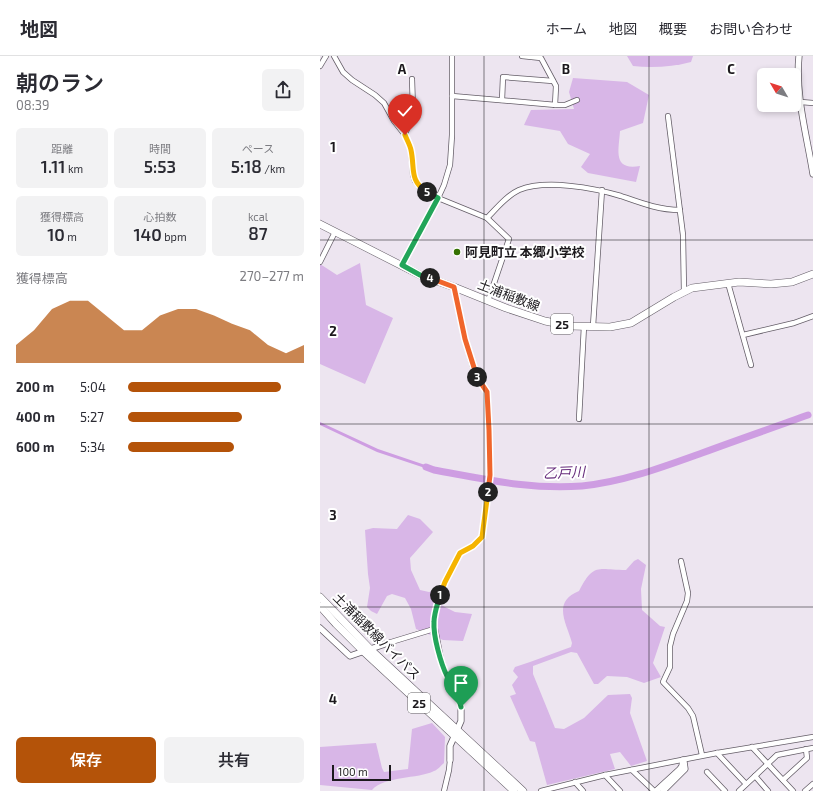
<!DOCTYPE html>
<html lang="ja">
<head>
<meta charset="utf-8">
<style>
  :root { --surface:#fff; --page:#f2f2f3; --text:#2b2b33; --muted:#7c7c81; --line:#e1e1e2; --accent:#b45309 }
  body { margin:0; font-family:"Exo 2","Noto Sans JP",sans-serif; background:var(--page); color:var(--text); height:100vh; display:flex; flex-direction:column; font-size:15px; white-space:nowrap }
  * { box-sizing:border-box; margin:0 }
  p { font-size:13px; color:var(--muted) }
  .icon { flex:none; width:22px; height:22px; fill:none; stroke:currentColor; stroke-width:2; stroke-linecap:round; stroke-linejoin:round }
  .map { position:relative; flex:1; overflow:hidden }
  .details { display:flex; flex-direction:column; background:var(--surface); width:320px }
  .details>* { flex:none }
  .needle { width:26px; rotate:309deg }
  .controls { position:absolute; left:437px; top:12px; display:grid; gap:8px }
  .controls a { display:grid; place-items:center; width:44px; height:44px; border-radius:6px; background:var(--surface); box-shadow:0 2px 6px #0003; font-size:20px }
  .scale { position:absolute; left:12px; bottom:10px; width:59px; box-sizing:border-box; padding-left:4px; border:2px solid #1c191d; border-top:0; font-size:11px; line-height:14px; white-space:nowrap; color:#1c191d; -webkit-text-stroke:3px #fff; paint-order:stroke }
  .pin { position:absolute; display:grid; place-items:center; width:34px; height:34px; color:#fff; margin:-41px -17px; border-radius:50% 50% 50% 0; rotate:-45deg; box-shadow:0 0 4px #0007 }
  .pin .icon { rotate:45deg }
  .km { position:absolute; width:20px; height:20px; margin:-10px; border-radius:50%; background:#222; color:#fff; font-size:11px; line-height:20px; text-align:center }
  .round { display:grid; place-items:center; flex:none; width:42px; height:42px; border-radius:6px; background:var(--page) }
  .head { display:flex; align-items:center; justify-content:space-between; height:68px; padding:0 16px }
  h1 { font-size:22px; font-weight:600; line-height:30px }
  .figures { display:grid; grid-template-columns:repeat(3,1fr); gap:6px; height:68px; padding:4px 16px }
  .figures div { display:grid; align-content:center; border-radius:6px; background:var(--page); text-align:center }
  .figures b { font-size:17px; font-weight:600 }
  .figures small { font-size:11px; font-weight:400 }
  .figures p { font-size:11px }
  .chart { height:112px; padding:8px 16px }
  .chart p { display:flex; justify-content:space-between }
  .chart svg { width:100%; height:72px; margin-top:4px; fill:var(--accent); opacity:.7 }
  .button { display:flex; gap:8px; margin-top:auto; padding:8px 16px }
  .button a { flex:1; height:46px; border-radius:6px; background:var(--accent); color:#fff; font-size:16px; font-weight:600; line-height:46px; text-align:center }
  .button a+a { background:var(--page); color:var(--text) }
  ul { padding:0 16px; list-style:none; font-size:13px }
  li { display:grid; grid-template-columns:64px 48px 1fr; align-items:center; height:30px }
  li i { height:10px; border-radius:5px; background:var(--accent) }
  header { display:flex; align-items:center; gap:24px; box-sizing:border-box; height:56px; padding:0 20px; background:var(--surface); border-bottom:1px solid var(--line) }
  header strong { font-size:19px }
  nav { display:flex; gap:22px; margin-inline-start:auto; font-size:14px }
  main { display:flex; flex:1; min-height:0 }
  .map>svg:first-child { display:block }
  .green { fill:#d8b6e7 }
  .water { fill:#ce9de2 }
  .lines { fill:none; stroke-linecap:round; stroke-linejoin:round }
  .river { stroke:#ce9de2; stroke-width:7 }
  .minor-casing { stroke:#645d67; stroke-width:6 }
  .tertiary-casing { stroke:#645d67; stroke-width:7 }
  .primary-casing { stroke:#645d67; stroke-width:8 }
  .minor { stroke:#fff; stroke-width:4.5 }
  .tertiary { stroke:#fff; stroke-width:5.5 }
  .primary { stroke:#fff; stroke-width:7 }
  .split-1-casing { stroke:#fff; stroke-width:8 }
  .split-2-casing { stroke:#fff; stroke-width:8 }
  .split-3-casing { stroke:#fff; stroke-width:8 }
  .split-4-casing { stroke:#fff; stroke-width:8 }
  .split-5-casing { stroke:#fff; stroke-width:8 }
  .split-6-casing { stroke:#fff; stroke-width:8 }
  .split-1 { stroke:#22a559; stroke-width:5 }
  .split-2 { stroke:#f5b400; stroke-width:5 }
  .split-3 { stroke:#f0652b; stroke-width:5 }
  .split-4 { stroke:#f0652b; stroke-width:5 }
  .split-5 { stroke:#22a559; stroke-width:5 }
  .split-6 { stroke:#f5b400; stroke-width:5 }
  .grid { fill:none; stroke:#1c191d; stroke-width:1; stroke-opacity:0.55 }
  .poi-dot { fill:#357102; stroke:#fff; stroke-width:1.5 }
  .labels { text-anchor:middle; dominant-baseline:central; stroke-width:4; stroke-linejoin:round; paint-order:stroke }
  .shield { fill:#fff; stroke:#605e61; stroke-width:1 }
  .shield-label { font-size:12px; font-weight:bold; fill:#1c191d }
  .poi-label { font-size:13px; font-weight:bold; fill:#1c191d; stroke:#fff; text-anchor:start }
  .street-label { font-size:13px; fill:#1c191d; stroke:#fff }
  .water-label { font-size:14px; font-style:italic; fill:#652a7b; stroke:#fff }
  .grid-label { font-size:13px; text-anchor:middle; font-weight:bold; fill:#1c191d; stroke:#fff; stroke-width:4; stroke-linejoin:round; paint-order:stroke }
</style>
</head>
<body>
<header>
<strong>地図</strong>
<nav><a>ホーム</a><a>地図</a><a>概要</a><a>お問い合わせ</a></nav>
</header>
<main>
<section class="details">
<div class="head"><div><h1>朝のラン</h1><p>08:39</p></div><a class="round"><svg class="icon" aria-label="share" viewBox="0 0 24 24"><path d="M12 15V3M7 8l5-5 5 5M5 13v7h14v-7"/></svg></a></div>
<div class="figures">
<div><p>距離</p><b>1.11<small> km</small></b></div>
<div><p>時間</p><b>5:53</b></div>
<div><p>ペース</p><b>5:18<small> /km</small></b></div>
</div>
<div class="figures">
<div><p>獲得標高</p><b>10<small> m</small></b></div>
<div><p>心拍数</p><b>140<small> bpm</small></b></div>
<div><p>kcal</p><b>87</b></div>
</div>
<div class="chart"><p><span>獲得標高</span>270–277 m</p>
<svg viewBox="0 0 160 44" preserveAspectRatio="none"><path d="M0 44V33L10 24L20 11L30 6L40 6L50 15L60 24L70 24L80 15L90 11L100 11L110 15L120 20L130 24L140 33L150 38L160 33V44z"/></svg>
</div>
<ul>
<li><b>200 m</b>5:04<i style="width:87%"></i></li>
<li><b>400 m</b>5:27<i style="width:65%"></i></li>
<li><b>600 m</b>5:34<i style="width:60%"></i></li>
</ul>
<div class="button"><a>保存</a><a>共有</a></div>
</section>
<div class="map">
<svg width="493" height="735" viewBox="0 0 493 735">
  <rect width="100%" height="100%" fill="#ede5f0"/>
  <g class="green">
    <path d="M 307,0 L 373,0 L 371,6 C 353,11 331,12 313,10 Z"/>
    <path d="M 253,22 L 307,26 L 329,39 L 323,67 L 300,75 C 299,93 292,115 320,110 L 316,126 L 268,117 L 261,111 L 270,98 L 248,88 L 240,75 L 204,69 L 211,54 L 254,53 L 249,36 Z"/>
    <path d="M 40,207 L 46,249 L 73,262 L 45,328 L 0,308 L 0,208 L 17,219 Z"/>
    <path d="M 88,459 L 100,463 L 113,476 L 90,502 L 91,514 L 100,534 L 109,536 L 114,535 L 121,549 L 135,556 L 152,558 L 143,585 L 123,584 L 96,573 L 91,553 L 85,542 L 72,538 L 67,540 L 57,558 L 51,555 L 47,551 L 50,532 L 48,518 L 45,474 L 53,472 L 77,473 Z"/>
    <path d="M 318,503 L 326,509 L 321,533 L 322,554 L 340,570 L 345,571 L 333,607 L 341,621 L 324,627 L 307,621 L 287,620 L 278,628 L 274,628 L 257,597 L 251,596 L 213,610 L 213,618 L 235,672 L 244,673 L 264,662 L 288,639 L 310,638 L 312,642 L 310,657 L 327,705 L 311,710 L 300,696 L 290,698 L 295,713 L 227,729 L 215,686 L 210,685 L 190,640 L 196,638 L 192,629 L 198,621 L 193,615 L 195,611 C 200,609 205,608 210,606 C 224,601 237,596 251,591 L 252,587 C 246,566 232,546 259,535 C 274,506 278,514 306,514 L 314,505 Z"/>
    <path d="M 112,667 L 125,681 L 124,707 C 121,709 118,714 114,715 C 98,723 64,720 52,734 L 0,729 L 0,691 L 56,687 L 62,712 L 64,716 L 88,713 L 92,673 Z"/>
  </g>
  <path class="water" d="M 0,366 L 58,393 L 114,412 L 114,415 L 57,396 L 0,369 Z"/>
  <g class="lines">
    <path class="river" d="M 106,411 L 114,414 C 164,423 210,434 262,430 C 303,426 343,411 382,397 C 417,384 452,372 488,359"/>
    <g class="minor-casing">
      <g id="minor">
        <path d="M 14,0 L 23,16 L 32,24 L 55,39 L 64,47 L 74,65 L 85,79 L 91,93 L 93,119 L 95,125 L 101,133 L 118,142 L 167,162 L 189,183 L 168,245"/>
        <path d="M 202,0 L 221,2 L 236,30 L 235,49"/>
        <path d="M 0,10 L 6,0"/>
        <path d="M 132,40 L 236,49 L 245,49 L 257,44"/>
        <path d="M 182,44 L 183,21 L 233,25"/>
        <path d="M 481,46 L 493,47"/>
        <path d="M 348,60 L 363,179 L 364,236"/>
        <path d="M 85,79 L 93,53 L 92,23"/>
        <path d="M 167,162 C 177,152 186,140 199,134 C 226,123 274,132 301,140 C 321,147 339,154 360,154"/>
        <path d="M 0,206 L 15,176"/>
        <path d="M 82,209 L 118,142 L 124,129 L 130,109 L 132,79 L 132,0"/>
        <path d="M 408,227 L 431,309"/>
        <path d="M 134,231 L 145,283 L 155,318 L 167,336 L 169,374 L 169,429 L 162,481 L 153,490 L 140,497 L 125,526 L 116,553 L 114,567 L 121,603 L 126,618 L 140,645 L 141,651"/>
        <path d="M 273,270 L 282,134"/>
        <path d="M 423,279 L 474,267 L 493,260"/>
        <path d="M 259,363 L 264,270"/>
        <path d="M 361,505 L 368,537 L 367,545 L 353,578 L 350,590 L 350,611 L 343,626 L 368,652 L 373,660 L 382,699"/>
        <path d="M 68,587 L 114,573"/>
        <path d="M 432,691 L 473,735"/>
        <path d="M 397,697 L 426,728"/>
        <path d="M 312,714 L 334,735"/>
        <path d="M 387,716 L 405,735"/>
        <path d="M 285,719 L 300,735"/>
        <path d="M 435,720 L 457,699 L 493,692"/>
        <path d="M 463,724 L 487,702 L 486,693"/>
        <path d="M 255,726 L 263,735"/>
        <path d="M 124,735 L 129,714 L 130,704"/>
        <path d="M 221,735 L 285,719 L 397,697 L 493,681"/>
        <path d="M 419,735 L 435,720 L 448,735"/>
        <path d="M 485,735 L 493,728"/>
      </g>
    </g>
    <g class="tertiary-casing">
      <g id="tertiary">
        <path d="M 479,0 C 475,39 487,80 493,118"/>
        <path d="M 0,572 L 30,600 L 68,587"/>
        <path d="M 130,704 L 130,690 L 141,665 L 141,651"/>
        <path d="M 336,735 L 360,713 L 362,710 L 363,704"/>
        <path d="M 343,735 L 365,713 L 364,706"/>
      </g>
    </g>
    <g class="primary-casing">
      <g id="primary">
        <path d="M 0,168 L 100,219 L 134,231 L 186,252 L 225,265 L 250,270 L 290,271 L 311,267 L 354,241 L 372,232 L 419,226 L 451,228 L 472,226 L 493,218"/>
        <path d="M 0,541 L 50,593 L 203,735"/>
        <path d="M 0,550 L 16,568 L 43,595 L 194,735"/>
      </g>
    </g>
    <use href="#minor" class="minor"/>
    <use href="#tertiary" class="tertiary"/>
    <use href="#primary" class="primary"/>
  </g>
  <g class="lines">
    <g class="split-1-casing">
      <path id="split-1" d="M 120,539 C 118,547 114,557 114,566 C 113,580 121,608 127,620 C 132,631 139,640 141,651"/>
    </g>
    <g class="split-2-casing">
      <path id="split-2" d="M 120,539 L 125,526 L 140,497 L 153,490 L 162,481 L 168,436"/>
    </g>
    <g class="split-3-casing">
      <path id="split-3" d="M 157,321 L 167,336 L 169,374 L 170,419 L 168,436"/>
    </g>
    <g class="split-4-casing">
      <path id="split-4" d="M 110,222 L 134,231 L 145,283 L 157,321"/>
    </g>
    <g class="split-5-casing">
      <path id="split-5" d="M 107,136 L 118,142 L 82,209 L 100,219 L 110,222"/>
    </g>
    <g class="split-6-casing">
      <path id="split-6" d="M 85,79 C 87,84 90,89 91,94 C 95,112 89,125 107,136"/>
    </g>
    <use href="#split-1" class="split-1"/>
    <use href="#split-2" class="split-2"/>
    <use href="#split-3" class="split-3"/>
    <use href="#split-4" class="split-4"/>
    <use href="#split-5" class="split-5"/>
    <use href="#split-6" class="split-6"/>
  </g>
  <path class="grid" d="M 164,0 L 164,735M 329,0 L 329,735M 0,184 L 493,184M 0,368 L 493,368M 0,551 L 493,551"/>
  <circle class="poi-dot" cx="137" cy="196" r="4"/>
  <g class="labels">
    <g class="shield">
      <rect x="231" y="258" width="22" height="20" rx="3"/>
      <rect x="88" y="637" width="22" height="20" rx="3"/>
    </g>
    <g class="shield-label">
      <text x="242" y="268">25</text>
      <text x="99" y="647">25</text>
    </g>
    <g class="poi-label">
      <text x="145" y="196">阿見町立 本郷小学校</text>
    </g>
    <g class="street-label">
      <text transform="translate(189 239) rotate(21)">土浦稲敷線</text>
      <text transform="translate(57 580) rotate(45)">土浦稲敷線バイパス</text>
    </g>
    <g class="water-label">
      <text transform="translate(244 416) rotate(-2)">乙戸川</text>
    </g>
  </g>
  <g class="grid-label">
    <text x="82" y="18">A</text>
    <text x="246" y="18">B</text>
    <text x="411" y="18">C</text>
    <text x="13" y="96">1</text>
    <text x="13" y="280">2</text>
    <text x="13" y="464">3</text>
    <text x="13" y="648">4</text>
  </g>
</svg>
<div class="controls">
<a><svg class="needle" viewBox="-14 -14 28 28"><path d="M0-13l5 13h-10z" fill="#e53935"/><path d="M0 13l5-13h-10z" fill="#7c7c81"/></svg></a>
</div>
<div class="scale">100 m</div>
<div class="pin" style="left:141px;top:651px;background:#1e9e55"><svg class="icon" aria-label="arrive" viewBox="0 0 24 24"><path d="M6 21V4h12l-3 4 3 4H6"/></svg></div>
<div class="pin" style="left:85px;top:79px;background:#d93025"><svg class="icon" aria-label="check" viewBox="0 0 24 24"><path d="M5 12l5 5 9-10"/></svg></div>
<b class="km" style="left:120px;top:539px">1</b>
<b class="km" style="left:168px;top:436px">2</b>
<b class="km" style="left:157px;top:321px">3</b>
<b class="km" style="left:110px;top:222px">4</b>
<b class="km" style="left:107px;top:136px">5</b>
</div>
</main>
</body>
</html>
